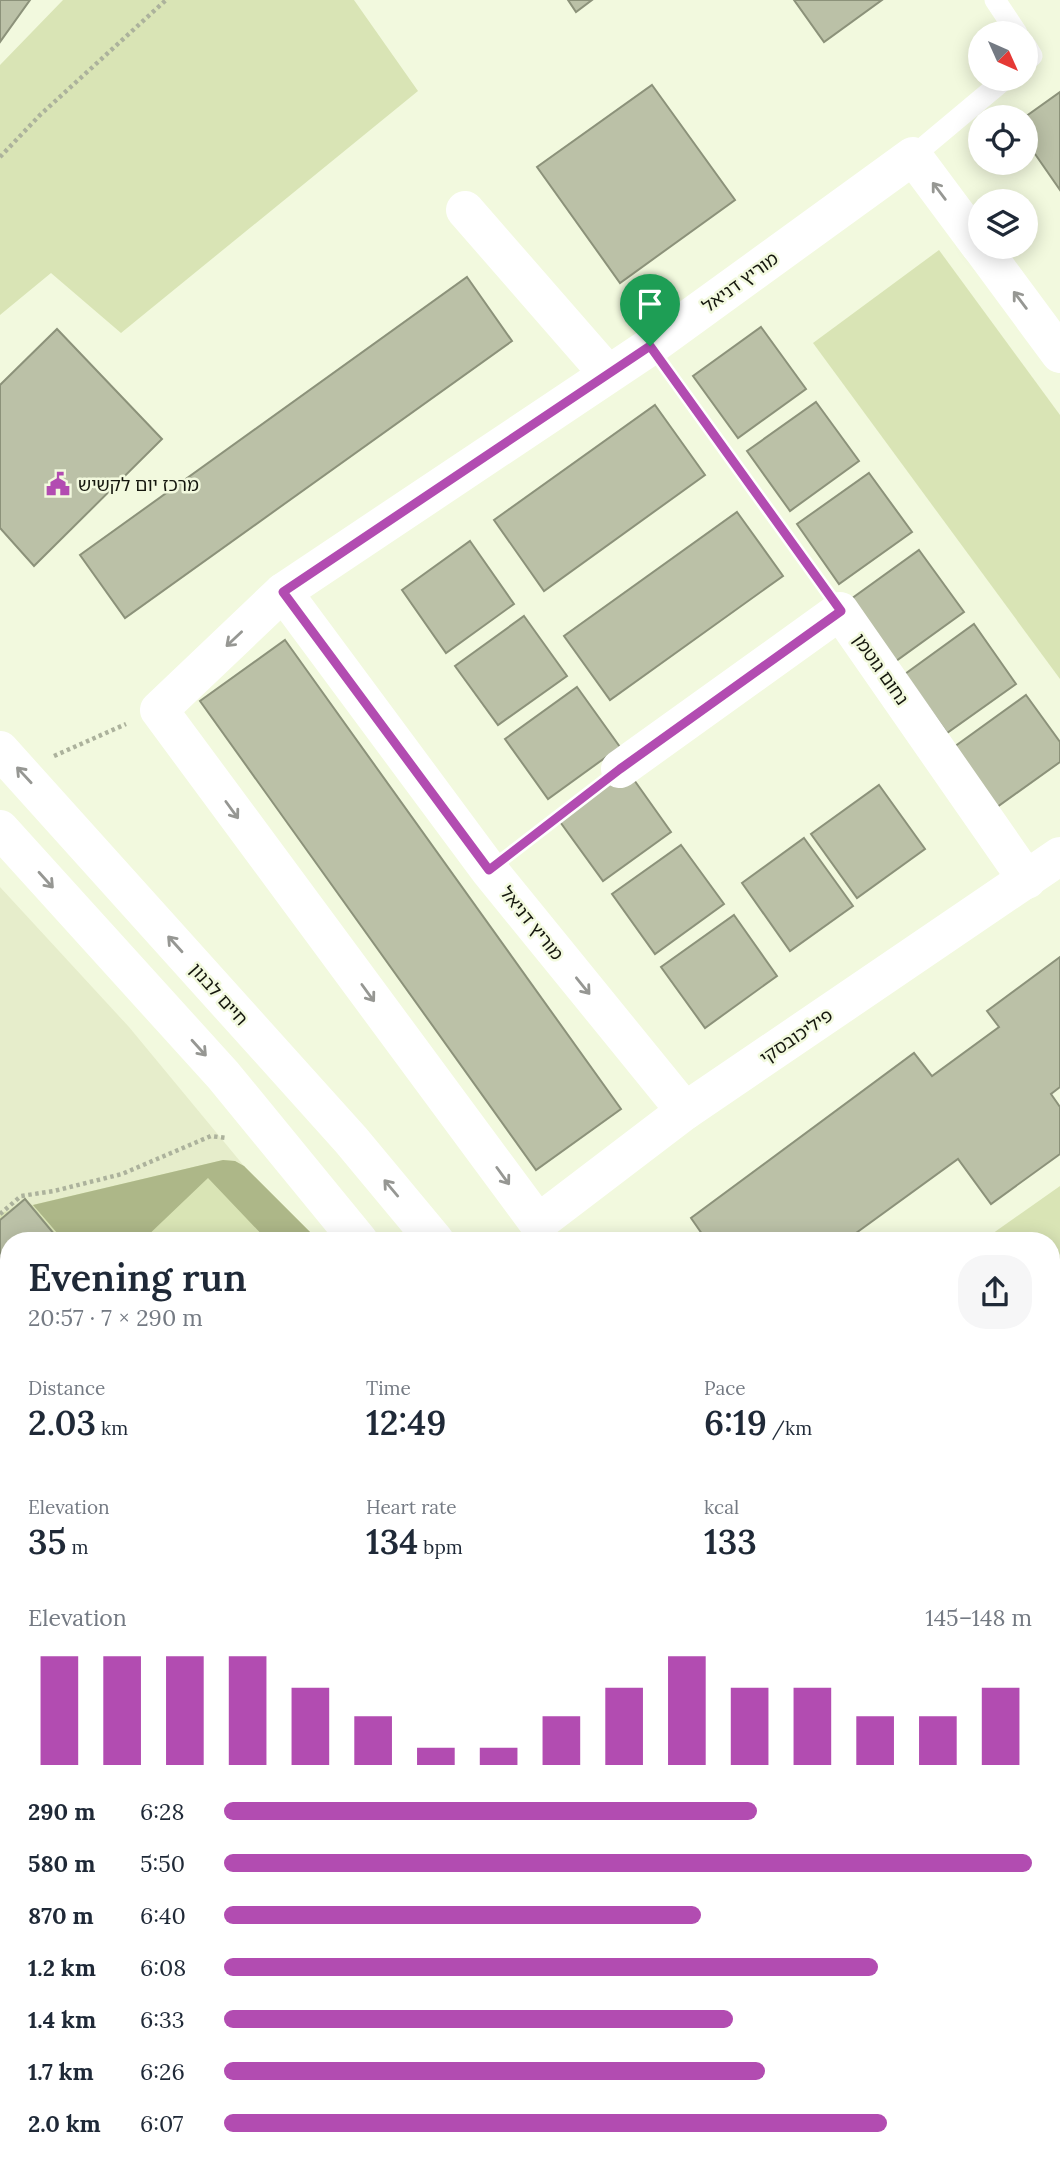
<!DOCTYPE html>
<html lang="en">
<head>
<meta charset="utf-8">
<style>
  :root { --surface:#fff; --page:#f6f6f7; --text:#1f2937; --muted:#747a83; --accent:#b24cb1 }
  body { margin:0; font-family:Lora,"Noto Sans Hebrew",serif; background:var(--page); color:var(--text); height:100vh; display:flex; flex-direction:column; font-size:26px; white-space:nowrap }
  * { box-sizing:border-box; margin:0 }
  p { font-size:23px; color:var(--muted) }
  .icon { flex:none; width:38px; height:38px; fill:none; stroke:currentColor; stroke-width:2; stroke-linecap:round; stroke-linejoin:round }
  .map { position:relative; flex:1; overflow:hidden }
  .details { position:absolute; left:0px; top:1232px; width:1060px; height:936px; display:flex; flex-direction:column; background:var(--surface); border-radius:28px 28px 0 0; box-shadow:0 4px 18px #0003 }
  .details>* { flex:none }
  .needle { width:46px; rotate:135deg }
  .fabs { position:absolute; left:968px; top:21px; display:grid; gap:14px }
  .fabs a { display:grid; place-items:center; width:70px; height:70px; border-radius:50%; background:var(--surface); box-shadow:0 4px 18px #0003; font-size:35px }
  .pin { position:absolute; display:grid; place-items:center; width:60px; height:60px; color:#fff; margin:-72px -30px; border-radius:50% 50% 50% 0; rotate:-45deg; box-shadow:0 0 7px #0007 }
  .pin .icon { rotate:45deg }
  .round { display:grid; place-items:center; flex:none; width:74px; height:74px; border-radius:28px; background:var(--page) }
  .head { display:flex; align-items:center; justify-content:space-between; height:119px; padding:0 28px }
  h1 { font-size:38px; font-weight:600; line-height:52px }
  .stats { display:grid; grid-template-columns:repeat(3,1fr); gap:10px; height:119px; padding:7px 28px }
  .stats div { display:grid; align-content:center }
  .stats b { font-size:35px; font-weight:600 }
  .stats small { font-size:19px; font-weight:400 }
  .stats p { font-size:19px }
  .chart { height:196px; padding:14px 28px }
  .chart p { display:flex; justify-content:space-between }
  .chart svg { width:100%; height:126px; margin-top:7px; stroke:var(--accent); stroke-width:6 }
  ul { padding:0 28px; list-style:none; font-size:23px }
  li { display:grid; grid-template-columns:112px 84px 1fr; align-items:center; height:52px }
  li i { height:18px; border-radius:9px; background:var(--accent) }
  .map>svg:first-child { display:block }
  .built { fill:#e6edcb }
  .green { fill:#d9e4b5 }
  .forest { fill:#adb788 }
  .building { fill:#bbc1a7; stroke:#8c927a; stroke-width:2 }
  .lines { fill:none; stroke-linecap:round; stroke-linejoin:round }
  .path { stroke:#acb29c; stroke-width:4.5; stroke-dasharray:3.5 3.5; stroke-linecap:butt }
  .service { stroke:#fff; stroke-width:21 }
  .minor { stroke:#fff; stroke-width:38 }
  .tertiary { stroke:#fff; stroke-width:38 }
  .secondary { stroke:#fff; stroke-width:38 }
  .oneway { stroke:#969793 }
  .route-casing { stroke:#fff; stroke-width:14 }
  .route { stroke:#b24cb1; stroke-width:9 }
  .labels { text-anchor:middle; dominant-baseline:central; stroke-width:5; stroke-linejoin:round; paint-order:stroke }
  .street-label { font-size:18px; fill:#15170e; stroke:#f2f9de }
  .poi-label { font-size:18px; fill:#15170e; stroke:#f2f9de; text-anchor:start }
</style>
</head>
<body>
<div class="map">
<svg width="1060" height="2168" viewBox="0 0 1060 2168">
  <rect width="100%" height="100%" fill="#f2f9de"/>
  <path class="built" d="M 0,887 L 129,1027 L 244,1166 L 319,1241 L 9,1241 L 9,2160 L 242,2160 L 230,2168 L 0,2168 Z"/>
  <g class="green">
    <path d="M 63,0 L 354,0 L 418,91 L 121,333 L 51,273 L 0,315 L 0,65 Z"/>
    <path d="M 939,250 L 1060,415 L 1060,679 L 813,343 Z"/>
    <path d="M 223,1160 L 235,1161 L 244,1166 L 319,1241 L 9,1241 L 9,2160 L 242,2160 L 230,2168 L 0,2168 L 0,1213 L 8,1211 L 25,1198 L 32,1205 Z"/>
    <path d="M 1060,1186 L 1060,1379 L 1052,1385 L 1052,1241 L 982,1241 Z"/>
  </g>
  <g class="forest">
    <path d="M 223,1160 L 235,1161 L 244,1166 L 319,1241 L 268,1241 L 208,1178 L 142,1241 L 64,1241 L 33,1205 Z"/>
    <path d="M 0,1318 L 9,1328 L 9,1460 L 0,1452 Z"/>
    <path d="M 0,2118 L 9,2124 L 9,2160 L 242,2160 L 230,2168 L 0,2168 Z"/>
  </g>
  <g class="building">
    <path d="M 0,0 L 30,0 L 0,42 Z"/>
    <path d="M 568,0 L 592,0 L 576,12 Z"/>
    <path d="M 794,0 L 882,0 L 824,42 Z"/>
    <path d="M 652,85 L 735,200 L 620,283 L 537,167 Z"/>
    <path d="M 1060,92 L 1060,190 L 1026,141 L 1025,117 Z"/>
    <path d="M 467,277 L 512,341 L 125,618 L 80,555 Z"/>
    <path d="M 761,327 L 806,389 L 738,438 L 693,376 Z"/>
    <path d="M 57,329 L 162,439 L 34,566 L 0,528 L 0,385 Z"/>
    <path d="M 816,402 L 859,461 L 790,511 L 747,451 Z"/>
    <path d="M 655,405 L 705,475 L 544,591 L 494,520 Z"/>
    <path d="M 869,473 L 912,532 L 839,584 L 797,524 Z"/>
    <path d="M 737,512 L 783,576 L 610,700 L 564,636 Z"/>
    <path d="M 470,541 L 514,604 L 446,653 L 402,590 Z"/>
    <path d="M 919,550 L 964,612 L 896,661 L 851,599 Z"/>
    <path d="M 524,616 L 567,676 L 498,725 L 455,666 Z"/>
    <path d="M 974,624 L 1016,684 L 947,733 L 905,674 Z"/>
    <path d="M 285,640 L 621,1109 L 536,1170 L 200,701 Z"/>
    <path d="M 577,687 L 620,747 L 548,799 L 505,739 Z"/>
    <path d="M 1026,695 L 1060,742 L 1060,762 L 997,807 L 954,747 Z"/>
    <path d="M 627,770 L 671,832 L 603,881 L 558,819 Z"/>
    <path d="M 879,785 L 925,849 L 857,898 L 811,834 Z"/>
    <path d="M 804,838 L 853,906 L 790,951 L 742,883 Z"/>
    <path d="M 681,845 L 724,904 L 655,954 L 612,894 Z"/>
    <path d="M 734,915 L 777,976 L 705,1028 L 661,967 Z"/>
    <path d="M 1060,957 L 1060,1087 L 1051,1094 L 1060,1107 L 1060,1154 L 991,1204 L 958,1159 L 845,1241 L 707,1241 L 691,1218 L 914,1053 L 932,1076 L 999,1027 L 987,1011 Z"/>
    <path d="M 25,1199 L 60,1241 L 9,1241 L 9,1289 L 3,1294 L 0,1291 L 0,1220 Z"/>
    <path d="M 1060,1398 L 1060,1531 L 1052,1537 L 1052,1405 Z"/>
    <path d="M 1060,1778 L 1060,1929 L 1052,1917 L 1052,1784 Z"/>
    <path d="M 0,2128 L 7,2135 L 0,2142 Z"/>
    <path d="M 772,2160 L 789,2160 L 795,2168 L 760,2168 Z"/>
    <path d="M 928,2160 L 990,2160 L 996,2168 L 916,2168 Z"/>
  </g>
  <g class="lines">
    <g class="path">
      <path d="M 0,157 L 40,115 L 166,0"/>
      <path d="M 672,376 L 820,582"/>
      <path d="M 54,756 L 126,724"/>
      <path d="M 519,847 L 592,790"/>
      <path d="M 0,1214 L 21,1196 L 54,1191 L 122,1174 L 211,1136 L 226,1138"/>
      <path d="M 0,1312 L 9,1321"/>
      <path d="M 407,2168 L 419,2160"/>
      <path d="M 455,2168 L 467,2160"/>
    </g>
    <g class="service">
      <path d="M 995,0 L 1017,33"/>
      <path d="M 1026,46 L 1032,56 L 1026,61"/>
      <path d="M 913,156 L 1005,79"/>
    </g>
    <g class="minor">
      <path d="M 465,210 L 608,374"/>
      <path d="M 981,247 L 1060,354"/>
      <path d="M 283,592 L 159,710 L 538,1223 L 685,1111 L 1060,856"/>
      <path d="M 620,769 L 840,611 L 1027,880"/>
      <path d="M 685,1111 L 489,870 L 283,592 L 651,346 L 913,156 L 980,246"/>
      <path d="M 571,2160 L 577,2168"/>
    </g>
    <g class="tertiary">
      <path d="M 1052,1614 L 1060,1607"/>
      <path d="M 1052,1690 L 1060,1683"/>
      <path d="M 268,2168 L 280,2160"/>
      <path d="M 359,2168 L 371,2160"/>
    </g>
    <g class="secondary">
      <path d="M 0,750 L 351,1140 L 435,1241"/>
      <path d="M 0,829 L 223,1075 L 359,1241"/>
      <path d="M 1052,2093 L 1060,2104"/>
      <path d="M 1037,2160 L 1043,2168"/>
    </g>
  </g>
  <defs><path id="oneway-shaft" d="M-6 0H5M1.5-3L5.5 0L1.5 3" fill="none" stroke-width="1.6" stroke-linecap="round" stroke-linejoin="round" transform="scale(1.75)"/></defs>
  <g class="oneway">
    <use href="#oneway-shaft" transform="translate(939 191) rotate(-127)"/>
    <use href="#oneway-shaft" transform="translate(1020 300) rotate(-127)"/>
    <use href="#oneway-shaft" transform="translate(234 639) rotate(137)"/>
    <use href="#oneway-shaft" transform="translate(24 775) rotate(-133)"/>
    <use href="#oneway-shaft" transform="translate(232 810) rotate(54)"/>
    <use href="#oneway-shaft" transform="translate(46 880) rotate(48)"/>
    <use href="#oneway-shaft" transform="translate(175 944) rotate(-132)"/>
    <use href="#oneway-shaft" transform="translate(583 986) rotate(51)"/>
    <use href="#oneway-shaft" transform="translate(368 993) rotate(54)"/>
    <use href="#oneway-shaft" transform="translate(199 1048) rotate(48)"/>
    <use href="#oneway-shaft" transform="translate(503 1176) rotate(54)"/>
    <use href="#oneway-shaft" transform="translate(391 1188) rotate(-130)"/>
  </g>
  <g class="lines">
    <g class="route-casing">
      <path id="route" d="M 650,346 L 841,611 L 620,769 L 489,870 L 283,592 Z"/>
    </g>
    <use href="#route" class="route"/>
  </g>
  <defs>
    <g id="civic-bare" transform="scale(1.89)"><path d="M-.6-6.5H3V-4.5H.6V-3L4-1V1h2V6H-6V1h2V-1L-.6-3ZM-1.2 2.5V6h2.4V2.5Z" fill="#b24cb1" stroke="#f2f9de" stroke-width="2.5" paint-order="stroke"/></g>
  </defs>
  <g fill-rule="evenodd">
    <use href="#civic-bare" x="58" y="484"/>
  </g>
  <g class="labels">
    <g class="street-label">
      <text transform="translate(740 282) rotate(-36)">מוריץ דניאל</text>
      <text transform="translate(881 669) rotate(55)">נחום גוטמן</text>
      <text transform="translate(532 923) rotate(51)">מוריץ דניאל</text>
      <text transform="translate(219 994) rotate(48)">חיים לבנון</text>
      <text transform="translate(796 1036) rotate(-34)">פיליכובסקי</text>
    </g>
    <g class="poi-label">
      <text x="78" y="484">מרכז יום לקשיש</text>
    </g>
  </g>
</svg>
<div class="fabs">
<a><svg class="needle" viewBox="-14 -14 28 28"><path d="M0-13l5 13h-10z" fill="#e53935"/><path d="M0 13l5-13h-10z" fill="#747a83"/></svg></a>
<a><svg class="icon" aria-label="locate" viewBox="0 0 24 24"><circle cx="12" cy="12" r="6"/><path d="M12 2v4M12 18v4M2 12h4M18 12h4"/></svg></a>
<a><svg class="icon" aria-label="layers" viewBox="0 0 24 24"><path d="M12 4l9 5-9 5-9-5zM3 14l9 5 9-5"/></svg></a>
</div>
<div class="pin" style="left:650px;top:346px;background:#1e9e55"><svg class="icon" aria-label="arrive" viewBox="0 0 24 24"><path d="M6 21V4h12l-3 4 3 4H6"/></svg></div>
<section class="details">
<div class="head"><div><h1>Evening run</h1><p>20:57 · 7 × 290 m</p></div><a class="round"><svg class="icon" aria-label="share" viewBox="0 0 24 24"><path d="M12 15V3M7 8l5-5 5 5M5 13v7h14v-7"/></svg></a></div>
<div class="stats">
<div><p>Distance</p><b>2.03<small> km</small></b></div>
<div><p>Time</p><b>12:49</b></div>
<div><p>Pace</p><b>6:19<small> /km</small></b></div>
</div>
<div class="stats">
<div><p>Elevation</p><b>35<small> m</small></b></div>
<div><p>Heart rate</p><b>134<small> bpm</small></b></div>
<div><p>kcal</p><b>133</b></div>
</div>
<div class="chart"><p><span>Elevation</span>145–148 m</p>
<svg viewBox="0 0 160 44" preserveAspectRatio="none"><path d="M5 44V6M15 44V6M25 44V6M35 44V6M45 44V17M55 44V27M65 44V38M75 44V38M85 44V27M95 44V17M105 44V6M115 44V17M125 44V17M135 44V27M145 44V27M155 44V17"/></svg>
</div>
<ul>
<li><b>290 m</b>6:28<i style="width:66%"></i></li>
<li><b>580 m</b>5:50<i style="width:100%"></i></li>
<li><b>870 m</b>6:40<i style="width:59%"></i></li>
<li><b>1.2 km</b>6:08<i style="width:81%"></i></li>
<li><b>1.4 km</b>6:33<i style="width:63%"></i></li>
<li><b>1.7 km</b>6:26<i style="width:67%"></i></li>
<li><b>2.0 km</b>6:07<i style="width:82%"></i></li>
</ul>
</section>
</div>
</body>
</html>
